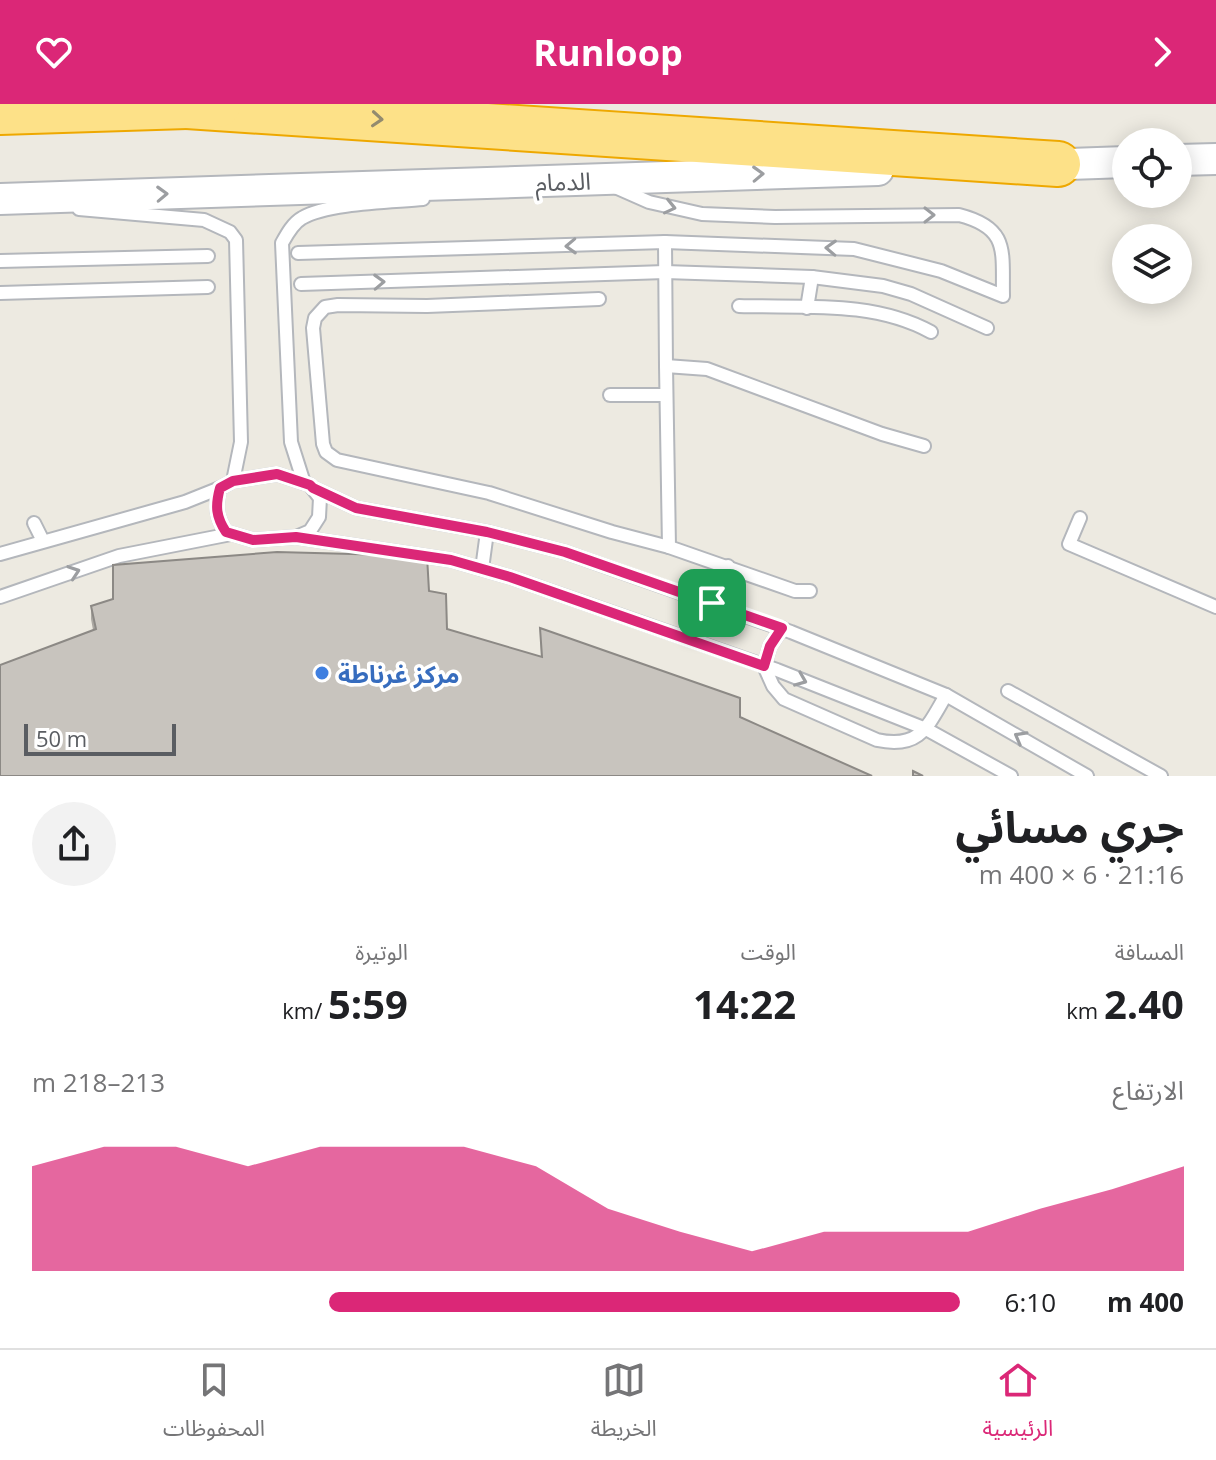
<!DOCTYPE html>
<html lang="ar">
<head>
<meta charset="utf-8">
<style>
  :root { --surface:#fff; --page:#f2f2f2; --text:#202124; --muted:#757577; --line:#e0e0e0; --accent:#db2777 }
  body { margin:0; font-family:"Open Sans","Noto Sans Arabic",sans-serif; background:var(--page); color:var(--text); direction:rtl; height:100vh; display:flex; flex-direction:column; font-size:30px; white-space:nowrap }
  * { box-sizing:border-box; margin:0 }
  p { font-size:26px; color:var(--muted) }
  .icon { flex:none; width:44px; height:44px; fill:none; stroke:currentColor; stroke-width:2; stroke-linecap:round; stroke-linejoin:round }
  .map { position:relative; height:672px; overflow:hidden; direction:ltr }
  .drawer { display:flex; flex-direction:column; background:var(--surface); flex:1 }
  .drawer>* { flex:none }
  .controls { position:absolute; left:1112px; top:24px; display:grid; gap:16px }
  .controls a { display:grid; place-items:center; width:80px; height:80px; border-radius:50%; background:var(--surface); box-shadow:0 4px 20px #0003; font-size:40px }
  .scale { position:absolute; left:24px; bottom:20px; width:152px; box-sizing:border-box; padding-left:8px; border:4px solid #5a5d62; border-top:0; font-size:22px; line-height:28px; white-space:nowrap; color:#5a5d62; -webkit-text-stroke:6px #fff; paint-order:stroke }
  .pin { position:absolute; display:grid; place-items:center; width:68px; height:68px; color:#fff; margin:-34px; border-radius:16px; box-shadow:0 4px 12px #0006 }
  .round { display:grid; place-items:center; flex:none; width:84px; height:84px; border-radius:42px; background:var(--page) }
  .headline { display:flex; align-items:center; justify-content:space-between; height:136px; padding:0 32px }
  h1 { font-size:44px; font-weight:700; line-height:60px }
  .stats { display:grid; grid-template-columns:repeat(3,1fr); gap:12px; height:136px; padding:8px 32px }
  .stats div { display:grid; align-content:center }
  .stats b { font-size:40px; font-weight:700 }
  .stats small { font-size:22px; font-weight:400 }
  .stats p { font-size:22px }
  .chart { height:224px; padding:16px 32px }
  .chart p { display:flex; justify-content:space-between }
  .chart svg { width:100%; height:144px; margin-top:8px; fill:var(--accent); opacity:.7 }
  ul { padding:0 32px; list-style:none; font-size:26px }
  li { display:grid; grid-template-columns:128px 96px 1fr; align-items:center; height:60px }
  li i { height:20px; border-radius:10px; background:var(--accent) }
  header { display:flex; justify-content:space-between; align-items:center; height:104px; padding:0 32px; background:var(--accent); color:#fff; font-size:36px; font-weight:700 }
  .dock { display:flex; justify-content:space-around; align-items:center; height:112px; border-top:2px solid var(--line); background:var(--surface); font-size:22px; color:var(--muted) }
  .dock a { display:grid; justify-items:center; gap:4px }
  .dock .on { color:var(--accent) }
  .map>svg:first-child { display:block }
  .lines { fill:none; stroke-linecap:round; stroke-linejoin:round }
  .service-casing { stroke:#b4b7bc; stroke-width:16 }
  .tertiary-casing { stroke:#b4b7bc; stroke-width:34 }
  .motorway-casing { stroke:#eea800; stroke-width:48 }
  .service { stroke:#fff; stroke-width:12 }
  .tertiary { stroke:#fff; stroke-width:30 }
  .motorway { stroke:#fde188; stroke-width:44 }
  .wall { fill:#aca9a3 }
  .building { fill:#c8c4be; stroke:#8c8985; stroke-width:2 }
  .oneway { stroke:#938b6f }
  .oneway2 { stroke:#9c9ea1 }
  .route-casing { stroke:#fff; stroke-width:16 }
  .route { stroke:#db2777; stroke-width:10 }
  .shop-dot { fill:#3f7fe0; stroke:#fff; stroke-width:3 }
  .labels { text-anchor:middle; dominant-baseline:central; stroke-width:7; stroke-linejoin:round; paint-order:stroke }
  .street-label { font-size:24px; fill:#5a5d62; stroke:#fff }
  .shop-label { font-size:24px; font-weight:bold; fill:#366cbe; stroke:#fff; text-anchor:start }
</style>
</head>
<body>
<header><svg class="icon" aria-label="forward" viewBox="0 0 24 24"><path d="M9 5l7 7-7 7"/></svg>Runloop<svg class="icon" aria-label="heart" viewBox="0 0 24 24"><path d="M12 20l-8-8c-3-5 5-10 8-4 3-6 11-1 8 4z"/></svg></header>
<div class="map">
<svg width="1216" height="672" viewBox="0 0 1216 672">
  <rect width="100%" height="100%" fill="#edeae1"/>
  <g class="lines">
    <g class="service-casing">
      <g id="service">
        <path d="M 79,105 L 204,116 L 230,128 L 236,136 L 241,338 L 233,377"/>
        <path d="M 665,138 L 666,262"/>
        <path d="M 298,149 L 665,138 L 854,145 L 941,167 L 1003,192 C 1002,148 1010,124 959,111 L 775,113 L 702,110 L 649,98 L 615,83"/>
        <path d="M 0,157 L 208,152"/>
        <path d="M 301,180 L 665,168 L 812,173 L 883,182 L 911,190 L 987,224"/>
        <path d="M 0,189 L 208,183"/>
        <path d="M 599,195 L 427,202 L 338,201 L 325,203 L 315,214 L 313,224 L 323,340 L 326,348 L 337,356 L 489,389 L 612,428 L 669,443"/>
        <path d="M 739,202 C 803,204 873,196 931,228"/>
        <path d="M 807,204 L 812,173"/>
        <path d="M 610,291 L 666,291"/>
        <path d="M 277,370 L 310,381 L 320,394 L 319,413 L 310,427 L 296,433 L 253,436 L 226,428 C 216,413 215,402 220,384 L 233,377 Z"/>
        <path d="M 304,379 L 291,338 L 282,139 C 287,130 293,119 302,114 C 327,99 392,98 423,95"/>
        <path d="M 313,384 L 356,404 L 487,428 L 565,448 L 791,528 L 946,591 L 1087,672"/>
        <path d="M 1080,414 L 1069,440 L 1216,503"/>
        <path d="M 34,419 L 43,437"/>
        <path d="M 296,433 L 451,456 L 510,473 L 777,566 L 926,625 L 1011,672"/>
        <path d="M 0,450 L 185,398 L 220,384"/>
        <path d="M 482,465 L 487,428"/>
        <path d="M 810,487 L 795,487 L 669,443 L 666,262 L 707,265 L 882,330 L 924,342"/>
        <path d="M 0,493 L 119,452 L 231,430"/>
        <path d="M 712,499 L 728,462"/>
        <path d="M 782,524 L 770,542 L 764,562 L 773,582 L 784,595 L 877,636 C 919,645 927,624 946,591"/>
        <path d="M 1008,587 L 1161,672"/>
      </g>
    </g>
    <g class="tertiary-casing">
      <g id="tertiary">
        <path d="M 1178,56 L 1216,55"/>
        <path d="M 1041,61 L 1126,58"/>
        <path d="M 0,95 L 878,66"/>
      </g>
    </g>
    <g class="motorway-casing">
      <g id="motorway">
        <path d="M 187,2 L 1058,60"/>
        <path d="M 0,8 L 218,1"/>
      </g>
    </g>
    <use href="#service" class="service"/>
    <use href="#tertiary" class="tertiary"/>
    <use href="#motorway" class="motorway"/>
  </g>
  <path class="wall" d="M 429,487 L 447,525 L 541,553 L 540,524 L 740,594 L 93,526 L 91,515 L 91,502 Z"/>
  <g class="building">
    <path d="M 277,448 L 427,452 L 429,487 L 446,490 L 447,525 L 542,553 L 540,524 L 740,594 L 740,613 L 872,672 L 0,672 L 0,561 L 96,525 L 91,502 L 113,495 L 113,461 Z"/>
    <path d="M 913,667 L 923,672 L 913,672 Z"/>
  </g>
  <defs><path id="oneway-chevron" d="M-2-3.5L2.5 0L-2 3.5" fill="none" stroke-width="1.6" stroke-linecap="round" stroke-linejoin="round" transform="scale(2)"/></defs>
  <use class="oneway" href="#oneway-chevron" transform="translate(377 15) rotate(4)"/>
  <g class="oneway2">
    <use href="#oneway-chevron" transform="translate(758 70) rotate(-2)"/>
    <use href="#oneway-chevron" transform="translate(162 90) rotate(-2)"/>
    <use href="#oneway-chevron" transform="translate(670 103) rotate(13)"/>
    <use href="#oneway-chevron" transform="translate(929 111)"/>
    <use href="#oneway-chevron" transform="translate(571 142) rotate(178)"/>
    <use href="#oneway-chevron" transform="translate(831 144) rotate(-178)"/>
    <use href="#oneway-chevron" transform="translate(379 178) rotate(-2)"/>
    <use href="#oneway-chevron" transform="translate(74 468) rotate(-19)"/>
    <use href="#oneway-chevron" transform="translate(801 576) rotate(22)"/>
    <use href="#oneway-chevron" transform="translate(1020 633) rotate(-151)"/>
  </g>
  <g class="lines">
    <g class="route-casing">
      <path id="route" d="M 277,370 L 310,381 L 313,384 L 356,404 L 487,428 L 565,448 L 782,524 L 770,542 L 764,562 L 510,473 L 451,456 L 296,433 L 253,436 L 226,428 C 216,413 215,402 220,384 L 233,377 Z"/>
    </g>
    <use href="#route" class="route"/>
  </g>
  <circle class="shop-dot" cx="322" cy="569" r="8"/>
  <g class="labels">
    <g class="street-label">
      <text transform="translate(563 77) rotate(-2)">الدمام</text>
    </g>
    <g class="shop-label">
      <text x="338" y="569">مركز غرناطة</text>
    </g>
  </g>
</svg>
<div class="controls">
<a><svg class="icon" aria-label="locate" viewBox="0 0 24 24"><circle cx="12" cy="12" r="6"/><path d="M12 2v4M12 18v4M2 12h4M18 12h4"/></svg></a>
<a><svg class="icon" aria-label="layers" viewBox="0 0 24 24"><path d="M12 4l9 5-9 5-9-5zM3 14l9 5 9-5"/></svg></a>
</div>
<div class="scale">50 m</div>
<div class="pin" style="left:712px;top:499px;background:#1e9e55"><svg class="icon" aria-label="arrive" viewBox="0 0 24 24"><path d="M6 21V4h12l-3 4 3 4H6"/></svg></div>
</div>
<section class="drawer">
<div class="headline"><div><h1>جري مسائي</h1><p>21:16 · 6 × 400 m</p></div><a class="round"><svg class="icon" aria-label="share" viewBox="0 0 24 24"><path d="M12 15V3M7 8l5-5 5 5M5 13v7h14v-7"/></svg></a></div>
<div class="stats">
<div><p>المسافة</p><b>2.40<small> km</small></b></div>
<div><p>الوقت</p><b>14:22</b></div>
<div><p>الوتيرة</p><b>5:59<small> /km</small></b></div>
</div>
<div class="chart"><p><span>الارتفاع</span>213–218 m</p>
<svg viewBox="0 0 160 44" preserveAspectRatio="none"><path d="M0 44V12L10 6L20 6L30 12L40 6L50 6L60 6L70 12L80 25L90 32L100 38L110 32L120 32L130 32L140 25L150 19L160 12V44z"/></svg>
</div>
<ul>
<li><b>400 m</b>6:10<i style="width:68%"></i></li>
</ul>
</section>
<nav class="dock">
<a class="on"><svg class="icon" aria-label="home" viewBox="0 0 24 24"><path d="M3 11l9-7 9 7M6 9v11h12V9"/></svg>الرئيسية</a>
<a><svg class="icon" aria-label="map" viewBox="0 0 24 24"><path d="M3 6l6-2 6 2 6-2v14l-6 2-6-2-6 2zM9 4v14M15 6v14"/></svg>الخريطة</a>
<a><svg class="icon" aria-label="saved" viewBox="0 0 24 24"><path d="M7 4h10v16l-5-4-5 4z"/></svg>المحفوظات</a>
</nav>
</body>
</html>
